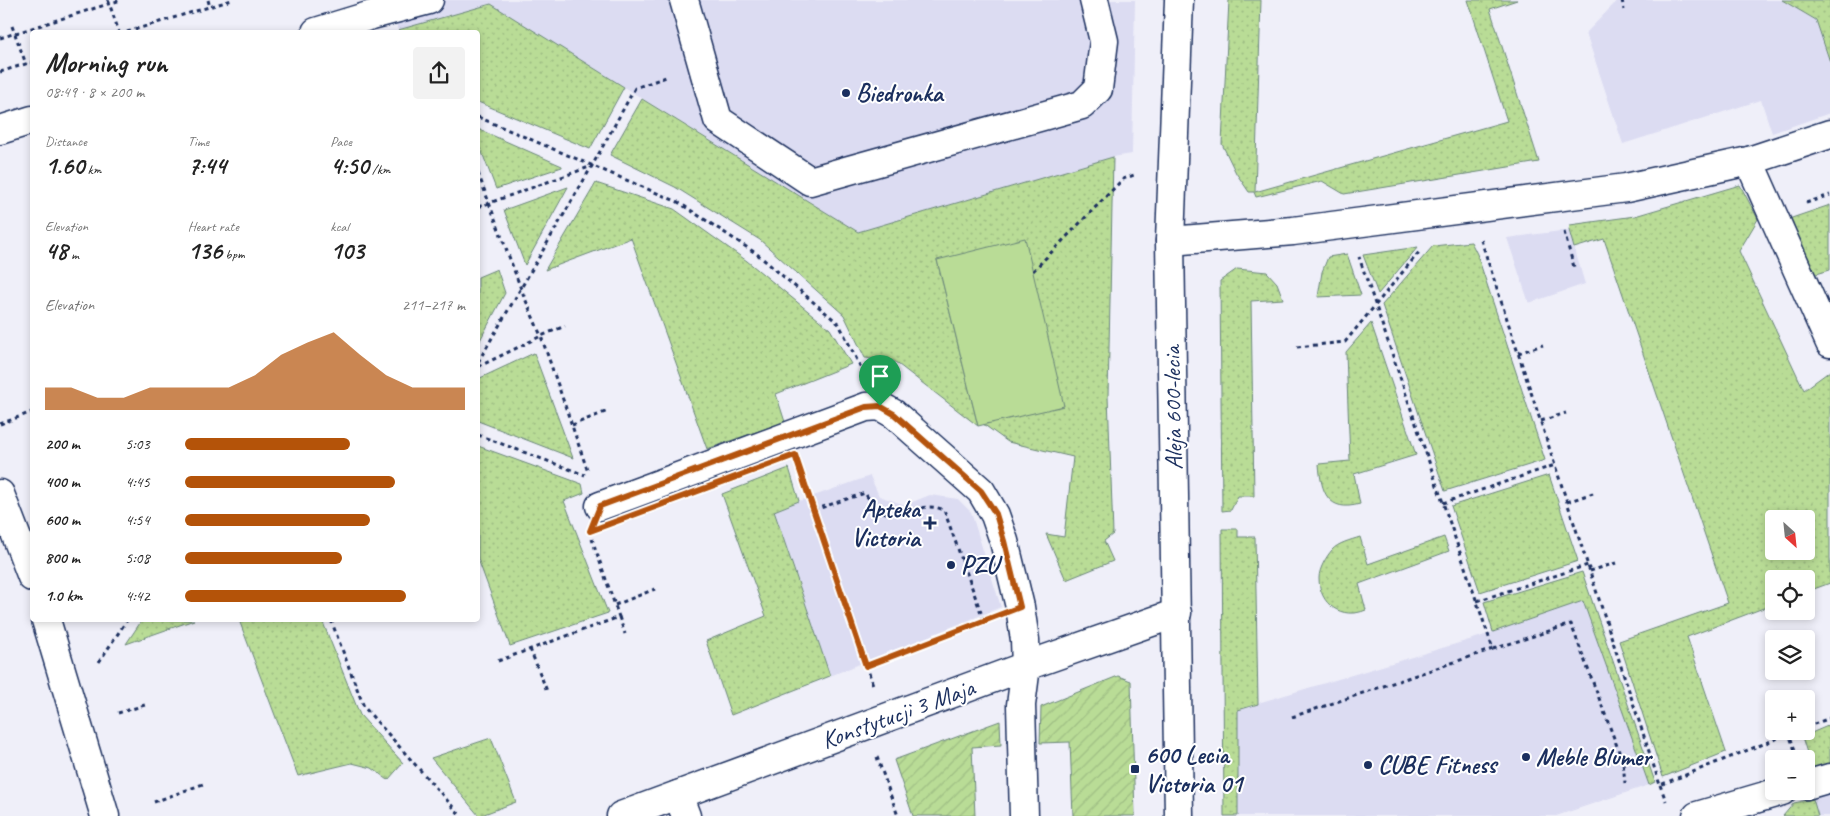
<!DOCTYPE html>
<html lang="en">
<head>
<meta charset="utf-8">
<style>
  :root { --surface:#fff; --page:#f2f2f2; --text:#222; --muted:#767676; --accent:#b45309 }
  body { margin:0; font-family:Caveat,sans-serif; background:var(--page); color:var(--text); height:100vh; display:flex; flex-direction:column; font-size:19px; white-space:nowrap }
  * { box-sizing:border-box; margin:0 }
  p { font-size:16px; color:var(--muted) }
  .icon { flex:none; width:28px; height:28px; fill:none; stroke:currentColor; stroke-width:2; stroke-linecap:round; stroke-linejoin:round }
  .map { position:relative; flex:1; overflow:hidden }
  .drawer { position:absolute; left:30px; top:30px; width:450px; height:592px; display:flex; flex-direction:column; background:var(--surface); border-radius:5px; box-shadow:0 2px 8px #0003 }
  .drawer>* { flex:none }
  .needle { width:32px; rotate:153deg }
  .tools { position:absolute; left:1765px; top:510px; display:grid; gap:10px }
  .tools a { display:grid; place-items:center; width:50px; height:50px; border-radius:5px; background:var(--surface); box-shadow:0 2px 8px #0003; font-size:25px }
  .pin { position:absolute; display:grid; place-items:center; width:42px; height:42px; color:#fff; margin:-51px -21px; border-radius:50% 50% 50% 0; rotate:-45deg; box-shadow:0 0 5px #0007 }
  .pin .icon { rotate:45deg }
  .round { display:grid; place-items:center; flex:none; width:52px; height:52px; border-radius:5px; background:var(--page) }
  .headline { display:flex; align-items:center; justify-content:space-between; height:85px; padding:0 15px }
  h1 { font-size:28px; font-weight:700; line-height:38px }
  .figures { display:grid; grid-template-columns:repeat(3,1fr); gap:8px; height:85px; padding:5px 15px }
  .figures div { display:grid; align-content:center }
  .figures b { font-size:25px; font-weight:700 }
  .figures small { font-size:14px; font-weight:400 }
  .figures p { font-size:14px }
  .chart { height:140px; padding:10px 15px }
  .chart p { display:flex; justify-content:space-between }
  .chart svg { width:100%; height:90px; margin-top:5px; fill:var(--accent); opacity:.7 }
  ul { padding:0 15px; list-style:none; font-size:16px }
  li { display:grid; grid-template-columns:80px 60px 1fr; align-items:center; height:38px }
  li i { height:12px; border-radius:6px; background:var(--accent) }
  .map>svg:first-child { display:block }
  .built { fill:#dcdcf2 }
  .grass { fill:url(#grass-dots); stroke:#6a867a; fill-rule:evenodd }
  .park { fill:#b9dc96; stroke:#6a867a }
  .garden { fill:url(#garden-furrows); stroke:#6a867a }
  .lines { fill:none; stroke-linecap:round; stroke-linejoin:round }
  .minor-casing { stroke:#1b2f5e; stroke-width:31 }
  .major-casing { stroke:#1b2f5e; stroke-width:31 }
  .path { stroke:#1b2f5e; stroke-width:3; stroke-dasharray:4 4; stroke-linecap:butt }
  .minor { stroke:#fff; stroke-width:28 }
  .major { stroke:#fff; stroke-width:28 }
  .route-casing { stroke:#fff; stroke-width:10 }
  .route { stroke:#b45309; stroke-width:6 }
  .poi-dot { fill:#1b2f5e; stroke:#fff; stroke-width:2 }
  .labels { text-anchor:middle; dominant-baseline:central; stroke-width:4; stroke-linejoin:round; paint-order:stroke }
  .poi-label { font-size:25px; font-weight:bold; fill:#1b2f5e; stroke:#fff; text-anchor:start }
  .street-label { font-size:25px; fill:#1b2f5e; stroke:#fff }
</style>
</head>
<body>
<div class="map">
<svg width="1830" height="816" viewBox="0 0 1830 816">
  <defs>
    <pattern id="grass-dots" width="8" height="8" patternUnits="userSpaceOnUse" patternTransform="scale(1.25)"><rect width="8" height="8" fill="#b9dc96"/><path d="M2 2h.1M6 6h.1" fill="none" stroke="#9ebd84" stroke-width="1.8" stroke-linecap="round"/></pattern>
    <pattern id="garden-furrows" width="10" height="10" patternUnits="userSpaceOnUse" patternTransform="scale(1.25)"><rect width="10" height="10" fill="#b9dc96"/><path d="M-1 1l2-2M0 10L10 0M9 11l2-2" fill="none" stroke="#9ebd84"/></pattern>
  </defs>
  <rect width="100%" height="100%" fill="#efeff9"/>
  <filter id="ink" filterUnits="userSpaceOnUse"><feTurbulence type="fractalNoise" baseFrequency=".02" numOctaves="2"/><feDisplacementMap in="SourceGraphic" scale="10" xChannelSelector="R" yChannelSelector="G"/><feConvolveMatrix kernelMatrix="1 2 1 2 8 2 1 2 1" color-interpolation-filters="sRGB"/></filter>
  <g filter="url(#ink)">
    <g class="built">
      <path d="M 389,0 L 1135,0 L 1132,154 L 1113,157 L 858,232 L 491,5 L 398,30 Z"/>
      <path d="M 1618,0 L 1782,0 L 1816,20 L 1830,62 L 1830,113 L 1772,133 L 1761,100 L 1623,144 L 1586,33 Z"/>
      <path d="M 1569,230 L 1585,284 L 1529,303 L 1507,238 Z"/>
      <path d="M 870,476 L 879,496 L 905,505 L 930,495 L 958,499 L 971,512 L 1001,607 L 830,676 L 774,510 Z"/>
      <path d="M 1583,601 L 1649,785 L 1556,816 L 1238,816 L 1238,709 L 1479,637 Z"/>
      <path d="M 1830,784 L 1830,816 L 1818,816 L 1809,788 Z"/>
    </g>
    <g class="grass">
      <path d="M 1229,0 L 1261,0 L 1255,192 L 1507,121 L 1468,0 L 1517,0 L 1490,9 L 1539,162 L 1344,194 L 1322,181 L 1256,197 L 1254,192 L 1249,192 L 1236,173 L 1222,144 Z"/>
      <path d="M 1782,0 L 1830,0 L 1830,62 L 1816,20 Z"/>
      <path d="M 491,4 L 624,87 L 590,149 L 478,102 L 478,32 L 400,32 L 398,30 Z"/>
      <path d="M 642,99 L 858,232 L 1113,157 L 1108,396 L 1113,534 L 1104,541 L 1113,561 L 1066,580 L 1046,534 L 1064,537 L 1073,457 L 1008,442 L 983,424 L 1064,405 L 937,260 L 978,426 L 894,361 L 865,358 L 844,315 L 760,240 L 675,187 L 610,155 Z"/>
      <path d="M 478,129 L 562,166 L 562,167 L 496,189 L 478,142 Z"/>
      <path d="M 596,183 L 674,209 L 747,261 L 830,329 L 851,364 L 776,394 L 785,422 L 707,449 L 631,238 L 545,270 Z"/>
      <path d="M 1740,185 L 1758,219 L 1739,251 L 1804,390 L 1830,371 L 1830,583 L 1806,592 L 1806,579 L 1774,579 L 1774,604 L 1687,637 L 1726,752 L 1663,777 L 1619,641 L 1728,603 L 1604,239 L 1574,248 L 1569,230 L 1570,225 L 1635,216 ZM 1774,519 L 1806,519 L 1806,551 L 1774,551 Z"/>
      <path d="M 568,187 L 525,265 L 504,210 Z"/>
      <path d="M 1830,205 L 1830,270 L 1813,275 L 1783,221 Z"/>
      <path d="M 1471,242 L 1477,254 L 1545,460 L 1445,491 L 1382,305 L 1433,246 Z"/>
      <path d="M 1418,247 L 1378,294 L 1363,255 Z"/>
      <path d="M 1347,254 L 1361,295 L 1318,297 L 1322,272 L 1328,257 Z"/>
      <path d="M 497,269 L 505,293 L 478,344 L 478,277 Z"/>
      <path d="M 1237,269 L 1267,272 L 1277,283 L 1283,299 L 1251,301 L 1254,496 L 1238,496 L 1231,510 L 1222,511 L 1220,281 Z"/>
      <path d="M 1371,323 L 1416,455 L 1354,474 L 1360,504 C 1328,513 1321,492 1319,464 L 1350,461 L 1346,352 Z"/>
      <path d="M 534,353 L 573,458 L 478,421 L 478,379 Z"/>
      <path d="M 478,446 L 582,484 L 584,493 L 564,501 L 608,613 L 510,646 L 478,559 Z"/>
      <path d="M 789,468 L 799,501 L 774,511 L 830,676 L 731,715 L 706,641 L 766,616 L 722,494 Z"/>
      <path d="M 1549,475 L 1578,561 L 1480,592 L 1451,506 Z"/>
      <path d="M 1222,529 L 1238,529 L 1238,537 L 1255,537 L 1258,704 L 1238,710 L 1238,816 L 1224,816 Z"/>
      <path d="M 1360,537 L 1368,564 L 1444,537 L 1449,551 L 1359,584 L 1366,610 C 1342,620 1319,605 1319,578 C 1319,569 1326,557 1332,550 C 1338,543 1351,540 1360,537 Z"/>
      <path d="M 1582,572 L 1655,782 L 1649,785 L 1583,601 L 1493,632 L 1484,602 Z"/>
      <path d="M 142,620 L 194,620 L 126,644 Z"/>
      <path d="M 239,620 L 322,620 L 360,715 L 403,763 L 388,780 L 372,768 L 352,763 L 298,776 Z"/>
      <path d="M 1830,725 L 1830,770 L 1814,775 L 1802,737 Z"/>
      <path d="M 491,738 L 516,802 L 479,816 L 431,758 Z"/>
      <path d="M 1813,799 L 1818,816 L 1783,816 L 1794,803 Z"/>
    </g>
    <path class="park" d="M 1025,238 L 1064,406 L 978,426 L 937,260 Z"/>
    <g class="garden">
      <path d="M 1118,676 L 1131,681 L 1135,816 L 1073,816 L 1070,742 L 1040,743 L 1041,707 Z"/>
      <path d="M 1000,721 L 1001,745 L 972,747 L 975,816 L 913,816 L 894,760 Z"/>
    </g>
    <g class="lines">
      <g class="minor-casing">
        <g id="minor">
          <path d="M 684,0 L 718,120 L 810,181 L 1082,105 L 1098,89 L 1104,41 L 1094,0"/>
          <path d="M 316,32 L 372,15 L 429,0"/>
          <path d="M 0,130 L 32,120"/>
          <path d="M 1749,161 L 1830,343"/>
          <path d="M 1170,241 L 1293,231 L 1626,188 L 1749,161 L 1830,134"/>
          <path d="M 0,494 L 32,577"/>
          <path d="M 600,506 L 866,407 L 880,406 L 894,414 L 981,491 L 995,515 L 1004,541 L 1020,607 L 1025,640 L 1026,666 L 1021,705 L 1024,816"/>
          <path d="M 46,620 L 105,816"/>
          <path d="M 1806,785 L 1830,778"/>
          <path d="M 678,795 L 686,816"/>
          <path d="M 621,816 L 1026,666 L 1177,613"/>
          <path d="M 1697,816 L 1782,791"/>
        </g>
      </g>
      <g class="major-casing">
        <path id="major" d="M 1179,816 L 1170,241 L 1179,0"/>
      </g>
      <g class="path">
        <path d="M 108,0 L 119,32"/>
        <path d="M 208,0 L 210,7"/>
        <path d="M 1622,0 L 1624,10"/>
        <path d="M 12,26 L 26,64"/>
        <path d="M 127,32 L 232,0"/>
        <path d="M 0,38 L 121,0"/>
        <path d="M 0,72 L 32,62"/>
        <path d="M 478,117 L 678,202 L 757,254 L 839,324 L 863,372"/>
        <path d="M 478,173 L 521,289 L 541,336 L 588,472"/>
        <path d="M 1806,203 L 1830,195"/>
        <path d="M 478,207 L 592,166"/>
        <path d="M 1564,232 L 1574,267"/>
        <path d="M 1481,240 L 1660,785 L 1796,731"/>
        <path d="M 1033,271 L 1123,179 L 1137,174"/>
        <path d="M 1297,347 L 1345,342 L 1420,251"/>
        <path d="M 1518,353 L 1543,345"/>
        <path d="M 478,362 L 592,166 L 635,88 L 669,76"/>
        <path d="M 478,367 L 541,336 L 565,326"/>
        <path d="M 1541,421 L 1566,413"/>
        <path d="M 0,424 L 32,412"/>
        <path d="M 572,425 L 608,411"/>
        <path d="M 478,435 L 585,475"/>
        <path d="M 800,468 L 873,685"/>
        <path d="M 1567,502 L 1593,493"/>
        <path d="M 1443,503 L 1555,465"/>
        <path d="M 814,510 L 865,493 C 891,537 913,496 944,510 L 984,621"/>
        <path d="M 1590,571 L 1616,563"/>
        <path d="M 1477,601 L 1588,565"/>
        <path d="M 615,605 L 655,589"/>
        <path d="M 619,617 L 625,634"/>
        <path d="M 331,620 L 364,707 L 461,816"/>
        <path d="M 530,649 L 547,691"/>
        <path d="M 1493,649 L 1571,624 L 1623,762 L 1625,783"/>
        <path d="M 498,661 L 619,617 L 592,539"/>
        <path d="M 99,662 L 127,620"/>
        <path d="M 867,666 L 984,621"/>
        <path d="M 118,713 L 145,705"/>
        <path d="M 1292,717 L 1493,649 L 1359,257"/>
        <path d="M 1806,727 L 1830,718"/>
        <path d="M 1788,731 L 1796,753"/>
        <path d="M 877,757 L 898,816"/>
        <path d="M 1660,785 L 1666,801"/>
        <path d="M 154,802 L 203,784"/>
      </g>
      <use href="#minor" class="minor"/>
      <use href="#major" class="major"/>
    </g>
  </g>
  <g class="lines" filter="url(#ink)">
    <g class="route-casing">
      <path id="route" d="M 880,406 L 894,414 L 981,491 L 996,514 L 1004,541 L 1020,607 L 866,666 L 795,455 L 590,531 L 600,506 L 866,407 Z"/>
    </g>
    <use href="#route" class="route"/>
  </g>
  <g class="poi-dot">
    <circle cx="846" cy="93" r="5"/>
    <path d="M927.5 515.5h5v5h5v5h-5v5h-5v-5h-5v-5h5z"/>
    <circle cx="951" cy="565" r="5"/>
    <circle cx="1526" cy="757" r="5"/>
    <circle cx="1368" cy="765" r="5"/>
    <rect x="1130" y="764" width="10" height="10" rx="2.5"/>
  </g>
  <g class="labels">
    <g class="poi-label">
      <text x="856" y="93">Biedronka</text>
      <text x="920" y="509" text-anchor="end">Apteka<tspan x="920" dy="29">Victoria</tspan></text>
      <text x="961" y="565">PZU</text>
      <text x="1145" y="755">600 Lecia<tspan x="1145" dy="29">Victoria 01</tspan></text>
      <text x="1536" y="757">Meble Blumer</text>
      <text x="1378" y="765">CUBE Fitness</text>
    </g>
    <g class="street-label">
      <text transform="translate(1173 408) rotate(-91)">Aleja 600-lecia</text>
      <text transform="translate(898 714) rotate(-20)">Konstytucji 3 Maja</text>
    </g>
  </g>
</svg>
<div class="tools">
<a><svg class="needle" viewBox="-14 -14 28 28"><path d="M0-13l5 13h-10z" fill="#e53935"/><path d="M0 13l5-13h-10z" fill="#767676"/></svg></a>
<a><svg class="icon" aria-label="locate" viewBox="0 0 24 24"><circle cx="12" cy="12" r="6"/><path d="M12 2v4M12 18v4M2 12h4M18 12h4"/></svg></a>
<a><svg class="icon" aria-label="layers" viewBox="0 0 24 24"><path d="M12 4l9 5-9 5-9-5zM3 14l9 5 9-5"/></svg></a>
<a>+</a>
<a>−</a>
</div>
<div class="pin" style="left:880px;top:406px;background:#1e9e55"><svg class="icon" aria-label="arrive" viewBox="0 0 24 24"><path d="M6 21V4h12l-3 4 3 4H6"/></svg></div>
<section class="drawer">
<div class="headline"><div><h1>Morning run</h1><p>08:49 · 8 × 200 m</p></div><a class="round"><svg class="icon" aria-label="share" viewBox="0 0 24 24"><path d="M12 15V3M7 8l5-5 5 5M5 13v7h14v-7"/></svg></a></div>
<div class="figures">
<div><p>Distance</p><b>1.60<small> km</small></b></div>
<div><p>Time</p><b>7:44</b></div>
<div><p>Pace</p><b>4:50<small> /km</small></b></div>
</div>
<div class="figures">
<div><p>Elevation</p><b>48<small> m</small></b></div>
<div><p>Heart rate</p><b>136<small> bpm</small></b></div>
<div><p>kcal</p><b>103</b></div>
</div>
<div class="chart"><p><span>Elevation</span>211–217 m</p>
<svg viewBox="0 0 160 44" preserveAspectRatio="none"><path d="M0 44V33L10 33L20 38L30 38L40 33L50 33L60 33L70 33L80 27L90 17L100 11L110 6L120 17L130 27L140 33L150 33L160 33V44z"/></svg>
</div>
<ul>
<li><b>200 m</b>5:03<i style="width:59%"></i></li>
<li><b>400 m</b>4:45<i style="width:75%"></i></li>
<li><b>600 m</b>4:54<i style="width:66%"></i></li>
<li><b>800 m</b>5:08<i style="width:56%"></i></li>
<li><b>1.0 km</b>4:42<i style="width:79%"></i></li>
</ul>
</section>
</div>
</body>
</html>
